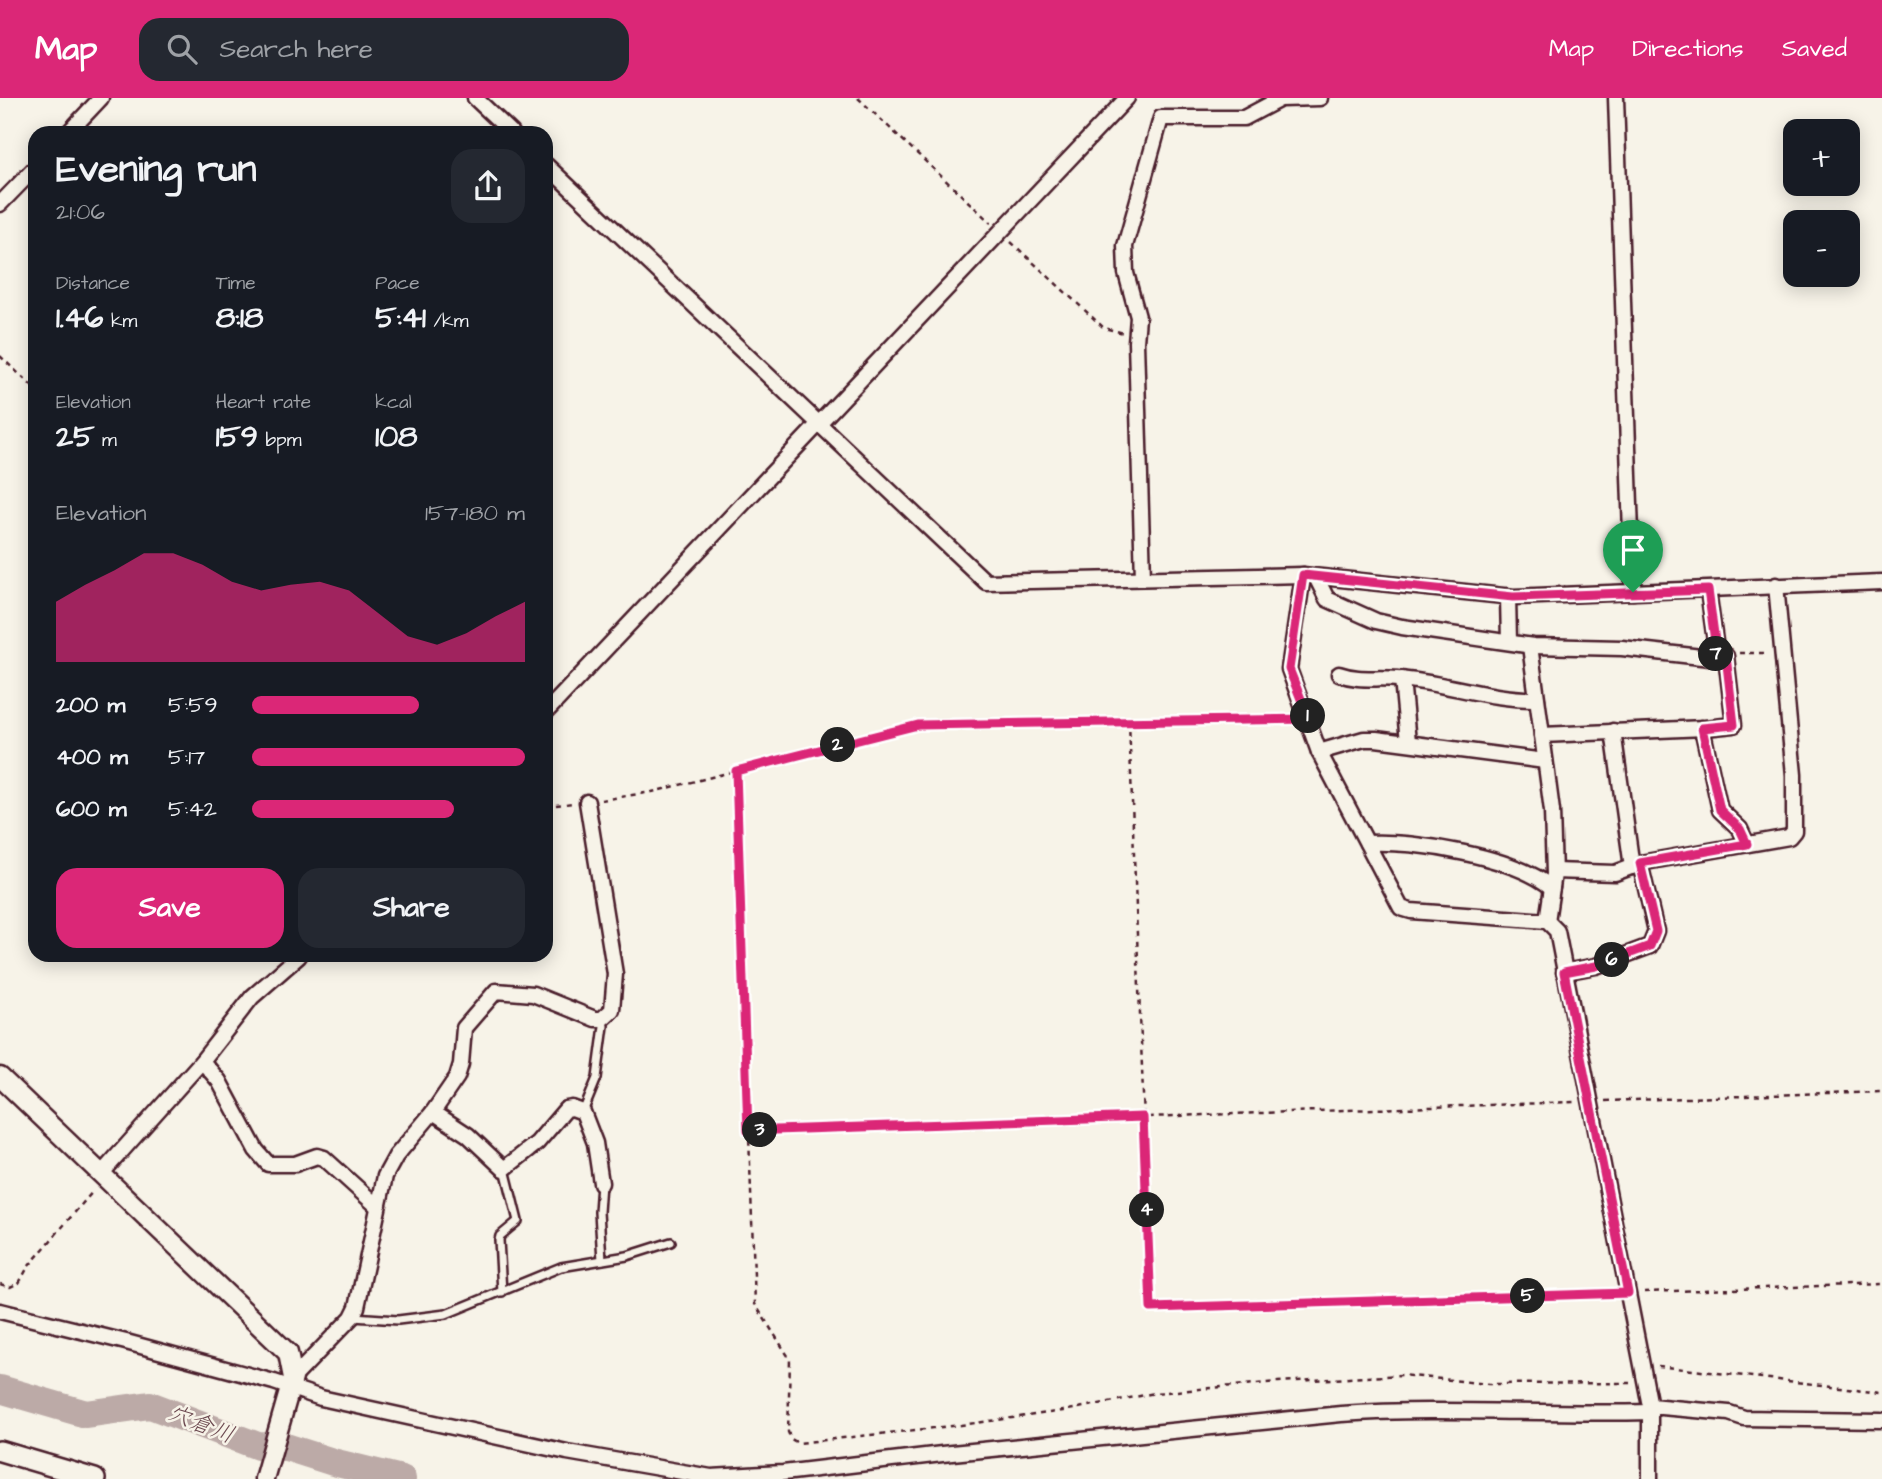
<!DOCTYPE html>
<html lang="en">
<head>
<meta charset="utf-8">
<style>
  :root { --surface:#171b24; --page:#242831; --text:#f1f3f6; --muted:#9ea1a6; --accent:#db2777 }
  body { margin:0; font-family:"Architects Daughter","Klee One",sans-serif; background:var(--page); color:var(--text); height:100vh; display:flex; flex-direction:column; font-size:26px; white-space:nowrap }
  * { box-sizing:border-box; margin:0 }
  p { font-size:23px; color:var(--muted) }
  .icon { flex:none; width:38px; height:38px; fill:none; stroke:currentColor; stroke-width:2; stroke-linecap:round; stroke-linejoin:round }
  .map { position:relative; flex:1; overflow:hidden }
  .panel { position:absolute; left:28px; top:28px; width:525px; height:836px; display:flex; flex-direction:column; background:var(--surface); border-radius:21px; box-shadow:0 4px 18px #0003 }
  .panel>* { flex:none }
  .buttons { position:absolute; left:1783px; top:21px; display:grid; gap:14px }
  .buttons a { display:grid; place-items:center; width:77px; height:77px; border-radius:14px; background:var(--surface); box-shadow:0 4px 18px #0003; font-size:35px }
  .pin { position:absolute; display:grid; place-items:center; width:60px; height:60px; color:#fff; margin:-72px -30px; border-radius:50% 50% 50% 0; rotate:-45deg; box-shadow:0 0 7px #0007 }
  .pin .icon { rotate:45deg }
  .km { position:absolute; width:35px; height:35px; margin:-18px; border-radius:50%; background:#222; color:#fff; font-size:19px; line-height:35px; text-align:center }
  .round { display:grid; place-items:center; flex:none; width:74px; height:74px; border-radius:21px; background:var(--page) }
  .overview { display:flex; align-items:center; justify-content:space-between; height:119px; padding:0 28px }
  h1 { font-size:38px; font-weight:700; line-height:52px }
  .metrics { display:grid; grid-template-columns:repeat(3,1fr); gap:10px; height:119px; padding:7px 28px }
  .metrics div { display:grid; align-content:center }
  .metrics b { font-size:30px; font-weight:700 }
  .metrics small { font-size:19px; font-weight:400 }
  .metrics p { font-size:19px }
  .chart { height:196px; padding:14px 28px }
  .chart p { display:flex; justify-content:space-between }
  .chart svg { width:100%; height:126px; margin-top:7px; fill:var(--accent); opacity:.7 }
  .cta { display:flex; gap:14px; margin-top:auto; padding:14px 28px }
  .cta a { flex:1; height:80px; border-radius:21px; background:var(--accent); color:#fff; font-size:28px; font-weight:700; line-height:80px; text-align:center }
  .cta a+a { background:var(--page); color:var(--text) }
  ul { padding:0 28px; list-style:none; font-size:23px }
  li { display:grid; grid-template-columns:112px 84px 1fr; align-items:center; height:52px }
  li i { height:18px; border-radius:9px; background:var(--accent) }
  header { display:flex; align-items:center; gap:42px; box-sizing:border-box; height:98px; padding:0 35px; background:var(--accent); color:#fff }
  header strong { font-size:33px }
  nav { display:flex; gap:38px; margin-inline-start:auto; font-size:24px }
  .search { width:490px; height:63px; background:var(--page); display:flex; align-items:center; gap:18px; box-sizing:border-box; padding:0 24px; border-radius:21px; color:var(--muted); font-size:26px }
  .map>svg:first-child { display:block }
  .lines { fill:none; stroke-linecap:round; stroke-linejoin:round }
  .river { stroke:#bcaaa7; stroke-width:28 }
  .service-casing { stroke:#4a1f2b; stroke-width:12 }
  .minor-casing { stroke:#4a1f2b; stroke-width:19 }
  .tertiary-casing { stroke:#4a1f2b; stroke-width:23 }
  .secondary-casing { stroke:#4a1f2b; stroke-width:24 }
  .path { stroke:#4a1f2b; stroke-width:2.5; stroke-dasharray:5 5; stroke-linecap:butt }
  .service { stroke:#f7f3e8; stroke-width:7 }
  .minor { stroke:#f7f3e8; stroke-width:14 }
  .tertiary { stroke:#f7f3e8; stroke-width:18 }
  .secondary { stroke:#f7f3e8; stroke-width:19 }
  .route-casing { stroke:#fff; stroke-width:14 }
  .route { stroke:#db2777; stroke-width:9 }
  .labels { text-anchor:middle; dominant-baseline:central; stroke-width:5; stroke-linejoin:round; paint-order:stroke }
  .water-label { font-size:23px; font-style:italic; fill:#6c4950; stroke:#f7f3e8 }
</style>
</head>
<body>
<header>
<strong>Map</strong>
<div class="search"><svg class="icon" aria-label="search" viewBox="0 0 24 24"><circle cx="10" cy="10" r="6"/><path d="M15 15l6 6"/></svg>Search here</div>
<nav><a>Map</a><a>Directions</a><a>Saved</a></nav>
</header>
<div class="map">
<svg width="1882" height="1381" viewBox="0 0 1882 1381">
  <rect width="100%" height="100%" fill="#f7f3e8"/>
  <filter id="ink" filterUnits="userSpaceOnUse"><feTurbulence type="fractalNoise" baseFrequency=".0143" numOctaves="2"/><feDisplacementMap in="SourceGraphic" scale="14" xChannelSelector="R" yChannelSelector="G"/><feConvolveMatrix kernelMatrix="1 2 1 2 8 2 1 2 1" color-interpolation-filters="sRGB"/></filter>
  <g filter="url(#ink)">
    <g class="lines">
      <path class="river" d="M 0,1291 L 86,1316 L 150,1307 L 258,1348 L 286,1349 L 333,1364 L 402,1381"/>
      <g class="service-casing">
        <g id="service">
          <path d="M 583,1014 L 597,980 L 604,928 L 602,921"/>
          <path d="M 601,1085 L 599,1114 L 602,1162"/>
          <path d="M 502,1194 L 499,1142 L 500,1138 L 518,1123 L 505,1071"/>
          <path d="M 353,1219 L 398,1222 L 446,1216 L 561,1169 L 627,1158 L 671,1144"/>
        </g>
      </g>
      <g class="minor-casing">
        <g id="minor">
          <path d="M 475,0 L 512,35"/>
          <path d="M 1616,0 L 1633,494"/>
          <path d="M 68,35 L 101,0"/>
          <path d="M 546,67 L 986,484 L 1303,477 L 1513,499 L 1882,484"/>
          <path d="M 0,106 L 35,70"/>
          <path d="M 1303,477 L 1289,571 L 1319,654 L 1401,810 L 1411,813 L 1547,823 L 1557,833 L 1650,1308 L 1650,1381"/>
          <path d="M 1316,479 L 1327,501 L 1376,523 L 1402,529 L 1533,548 L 1622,550 L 1710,560 L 1717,558"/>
          <path d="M 1143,480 L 1136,244 L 1138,219 L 1126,175 L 1125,148 L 1161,20 L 1244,20 L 1280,1 L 1320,0"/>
          <path d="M 1508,498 L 1509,544"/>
          <path d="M 1530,548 L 1542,637"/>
          <path d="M 1339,576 C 1359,583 1377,579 1398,581 C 1445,584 1489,602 1537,601"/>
          <path d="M 1402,581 L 1408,644"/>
          <path d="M 546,614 L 1127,0"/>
          <path d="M 1702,630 L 1720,712 L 1740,731 L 1747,746"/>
          <path d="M 1613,633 L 1632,769"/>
          <path d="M 1319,654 L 1364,641 L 1376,641 L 1545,663"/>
          <path d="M 1367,745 C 1414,742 1516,759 1552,790"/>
          <path d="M 1554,773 L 1615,775 L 1639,766"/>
          <path d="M 1547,823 L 1554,776 L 1552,713 L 1542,637 L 1705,630 L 1734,627 L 1726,558 L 1717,558 L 1708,492"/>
          <path d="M 1564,874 L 1596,868 L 1650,848 L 1656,833 L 1640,765 L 1789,739 L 1794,733 L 1794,677 L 1776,487"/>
          <path d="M 202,963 L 219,983 L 256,1052 L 268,1066 L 295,1066 L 317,1058 L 324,1060 L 377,1108"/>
          <path d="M 433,1014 L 468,1037 L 504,1071 L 537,1045 L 566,1011 L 572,1010 L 583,1014 L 595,1045 L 601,1085"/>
          <path d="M 102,1075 L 202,963 L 252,899 L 299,858"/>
          <path d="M 0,1213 L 126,1244 L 274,1284 L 321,1300 L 567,1354 L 711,1379 L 783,1375 L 942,1356 L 1341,1316 C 1444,1309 1547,1317 1650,1314"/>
          <path d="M 293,1280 L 352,1219 L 357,1209 L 385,1078 L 396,1058 L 433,1014 L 457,979 L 461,966 L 464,930 L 496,893 L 533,896 L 595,921 L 602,921 L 612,912 L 615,876 L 587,704"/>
          <path d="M 1650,1308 L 1729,1315 L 1744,1320 L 1882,1322"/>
        </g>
      </g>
      <g class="tertiary-casing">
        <path id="tertiary" d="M 0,979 L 288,1255 L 293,1280 L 264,1381"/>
      </g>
      <g class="secondary-casing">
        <path id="secondary" d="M 0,1353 L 95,1381"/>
      </g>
      <g class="path">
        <path d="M 858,0 L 991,125"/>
        <path d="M 1011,144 L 1104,230 L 1124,235"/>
        <path d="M 0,258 L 35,291"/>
        <path d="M 1739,555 L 1767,555"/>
        <path d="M 1129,623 L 1151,1210 L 1613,1195"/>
        <path d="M 736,673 L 755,1206 L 790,1261 L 788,1334 L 791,1341 L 798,1345 L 961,1327 L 1063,1313 L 1155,1295 L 1278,1284 L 1402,1277 L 1489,1286 L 1630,1285"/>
        <path d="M 601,702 L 652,694 L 918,627 L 1293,621"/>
        <path d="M 546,708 L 574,705"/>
        <path d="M 1605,1003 L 1882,993"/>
        <path d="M 749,1033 L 1574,1004"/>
        <path d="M 0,1186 L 10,1189 L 19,1185 L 28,1169 L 94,1092"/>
        <path d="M 1644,1194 L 1882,1186"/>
        <path d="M 1658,1268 L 1882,1294"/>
      </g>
      <use href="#service" class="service"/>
      <use href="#minor" class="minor"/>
      <use href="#tertiary" class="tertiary"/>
      <use href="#secondary" class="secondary"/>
    </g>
  </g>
  <g class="lines" filter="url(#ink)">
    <g class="route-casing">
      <path id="route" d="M 1303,477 L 1513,499 L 1708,492 L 1717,558 L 1726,558 L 1734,627 L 1702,630 L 1720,712 L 1740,731 L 1747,746 L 1640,765 L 1656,833 L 1650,848 L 1596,868 L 1564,874 L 1628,1195 L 1151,1210 L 1143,1019 L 748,1033 L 736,673 L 918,627 L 1309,621 L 1289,571 Z"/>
    </g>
    <use href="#route" class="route"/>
  </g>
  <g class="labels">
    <g class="water-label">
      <text transform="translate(201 1326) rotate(21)">穴倉川</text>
    </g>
  </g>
</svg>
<div class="buttons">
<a>+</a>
<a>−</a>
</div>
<div class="pin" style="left:1633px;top:494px;background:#1e9e55"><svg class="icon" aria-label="arrive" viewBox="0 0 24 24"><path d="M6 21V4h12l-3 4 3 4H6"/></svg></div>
<b class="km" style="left:1308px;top:618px">1</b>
<b class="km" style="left:838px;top:647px">2</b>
<b class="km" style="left:760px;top:1032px">3</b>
<b class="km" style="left:1147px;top:1112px">4</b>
<b class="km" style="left:1528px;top:1198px">5</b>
<b class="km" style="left:1612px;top:862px">6</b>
<b class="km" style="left:1716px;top:556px">7</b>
<section class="panel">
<div class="overview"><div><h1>Evening run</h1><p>21:06</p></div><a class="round"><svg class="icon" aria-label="share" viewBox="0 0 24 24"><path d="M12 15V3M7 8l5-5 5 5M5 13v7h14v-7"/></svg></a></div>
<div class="metrics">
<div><p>Distance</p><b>1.46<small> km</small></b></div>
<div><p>Time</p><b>8:18</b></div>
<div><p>Pace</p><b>5:41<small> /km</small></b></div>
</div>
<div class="metrics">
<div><p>Elevation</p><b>25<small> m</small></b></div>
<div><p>Heart rate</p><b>159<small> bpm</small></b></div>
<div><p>kcal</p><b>108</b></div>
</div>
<div class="chart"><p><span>Elevation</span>157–180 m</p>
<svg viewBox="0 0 160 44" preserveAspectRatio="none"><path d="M0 44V23L10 17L20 12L30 6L40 6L50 10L60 16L70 19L80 17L90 16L100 19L110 27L120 35L130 38L140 34L150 28L160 23V44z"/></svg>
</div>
<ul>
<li><b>200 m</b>5:59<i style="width:61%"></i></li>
<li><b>400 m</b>5:17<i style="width:100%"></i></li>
<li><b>600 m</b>5:42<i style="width:74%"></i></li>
</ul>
<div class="cta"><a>Save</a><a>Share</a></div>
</section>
</div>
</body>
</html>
